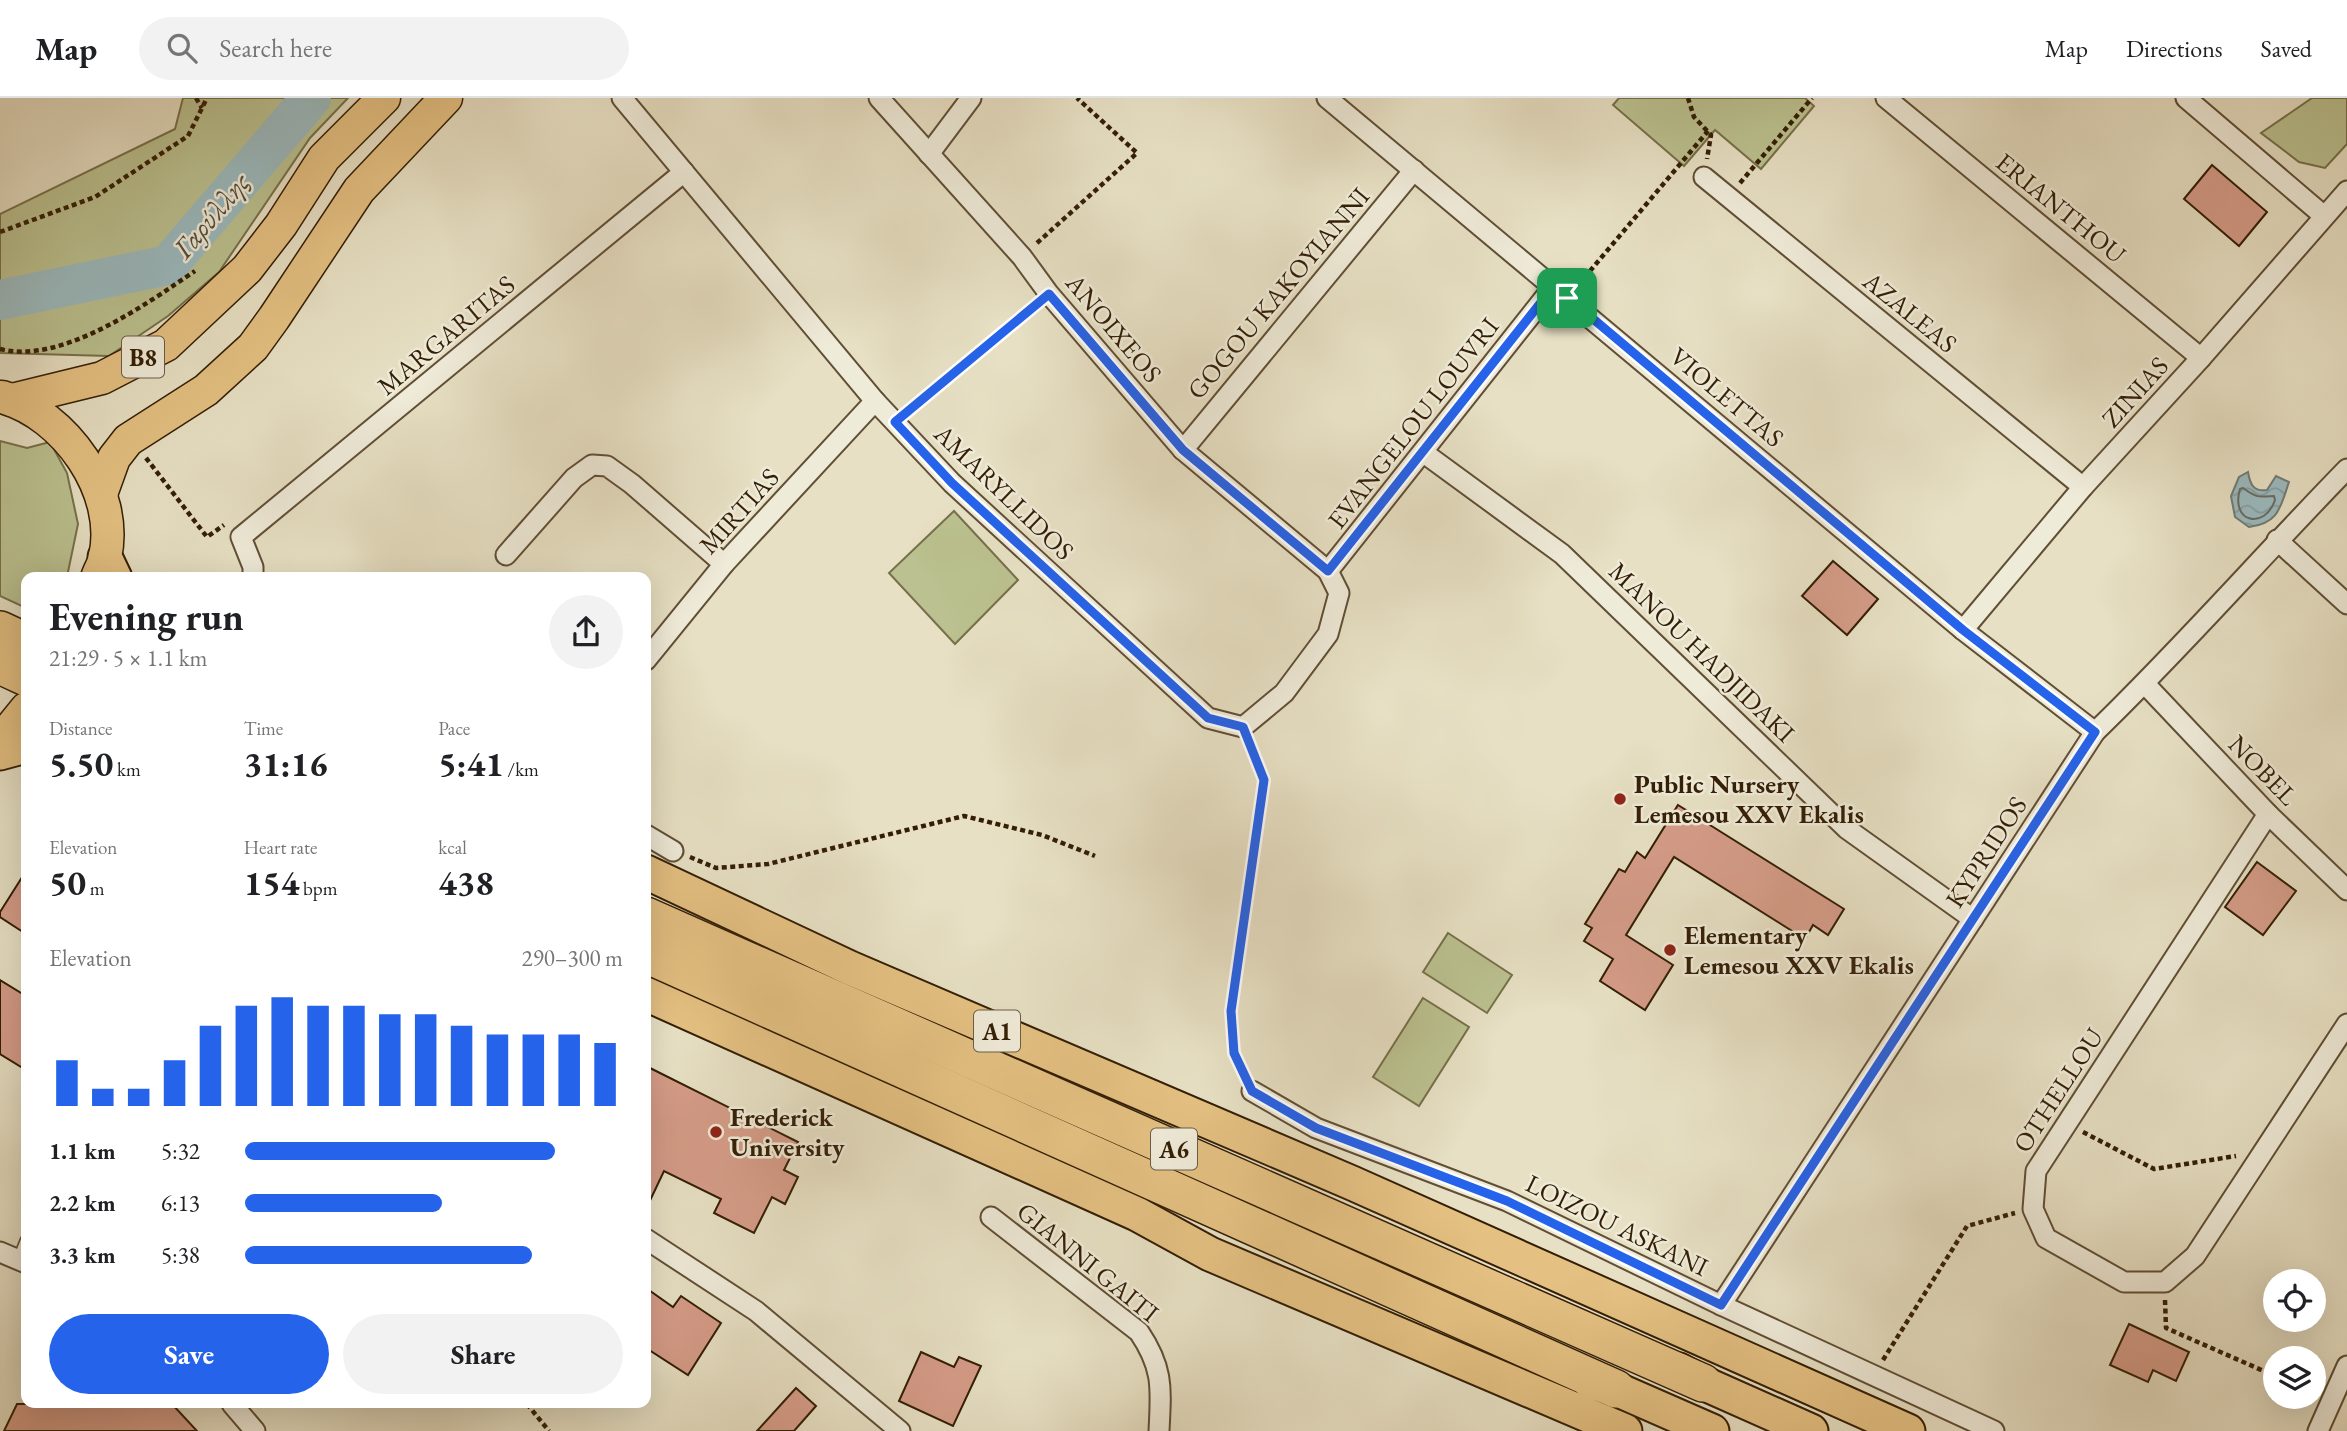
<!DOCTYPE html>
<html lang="en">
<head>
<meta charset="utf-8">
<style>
  :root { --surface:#fff; --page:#f2f2f2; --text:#202124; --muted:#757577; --line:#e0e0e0; --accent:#2563eb }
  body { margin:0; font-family:"EB Garamond",serif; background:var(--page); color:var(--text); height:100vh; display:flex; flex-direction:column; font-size:26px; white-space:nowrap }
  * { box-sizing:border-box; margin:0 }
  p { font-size:23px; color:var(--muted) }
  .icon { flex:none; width:38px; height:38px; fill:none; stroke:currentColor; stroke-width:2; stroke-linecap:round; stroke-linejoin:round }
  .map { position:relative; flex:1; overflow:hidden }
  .details { position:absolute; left:21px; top:474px; width:630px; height:836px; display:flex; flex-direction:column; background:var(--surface); border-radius:14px; box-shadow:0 7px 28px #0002 }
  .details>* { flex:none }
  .buttons { position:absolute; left:2263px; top:1171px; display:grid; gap:14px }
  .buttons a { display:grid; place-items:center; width:63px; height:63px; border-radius:50%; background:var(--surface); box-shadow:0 7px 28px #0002; font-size:35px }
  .pin { position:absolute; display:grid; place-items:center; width:60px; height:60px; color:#fff; margin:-30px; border-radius:14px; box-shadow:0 4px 10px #0006 }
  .round { display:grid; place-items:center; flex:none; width:74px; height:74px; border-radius:37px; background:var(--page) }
  .summary { display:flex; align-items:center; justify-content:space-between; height:119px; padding:0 28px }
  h1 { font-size:38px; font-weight:700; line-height:52px }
  .metrics { display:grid; grid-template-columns:repeat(3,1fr); gap:10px; height:119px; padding:7px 28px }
  .metrics div { display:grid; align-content:center }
  .metrics b { font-size:35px; font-weight:700 }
  .metrics small { font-size:19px; font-weight:400 }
  .metrics p { font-size:19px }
  .chart { height:196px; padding:14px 28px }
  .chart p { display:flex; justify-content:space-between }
  .chart svg { width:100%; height:126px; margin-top:7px; stroke:var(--accent); stroke-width:6 }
  .primary-button { display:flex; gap:14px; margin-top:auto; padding:14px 28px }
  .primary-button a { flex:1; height:80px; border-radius:42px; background:var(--accent); color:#fff; font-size:28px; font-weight:700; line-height:80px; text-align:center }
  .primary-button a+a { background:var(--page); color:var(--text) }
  ul { padding:0 28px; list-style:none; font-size:23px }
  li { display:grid; grid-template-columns:112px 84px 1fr; align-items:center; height:52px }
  li i { height:18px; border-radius:9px; background:var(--accent) }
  header { display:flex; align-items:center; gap:42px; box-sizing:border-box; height:98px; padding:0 35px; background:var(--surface); border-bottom:2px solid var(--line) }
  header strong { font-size:33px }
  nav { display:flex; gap:38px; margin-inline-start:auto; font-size:24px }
  .search { width:490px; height:63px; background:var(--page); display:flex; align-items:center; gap:18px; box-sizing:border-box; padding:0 24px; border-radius:38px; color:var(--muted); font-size:26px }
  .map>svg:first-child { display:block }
  .green { fill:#bbc190; stroke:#77704a; stroke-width:2 }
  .water { fill:url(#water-waves); stroke:#717c75; stroke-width:2 }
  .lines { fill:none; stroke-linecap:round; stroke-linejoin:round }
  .shore { stroke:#676c62; stroke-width:2 }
  .river { stroke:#9bbabf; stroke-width:40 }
  .building { fill:#d59c88; stroke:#331e05; stroke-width:2 }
  .service-casing { stroke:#604e35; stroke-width:13 }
  .minor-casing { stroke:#604e35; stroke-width:23 }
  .primary-casing { stroke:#331e05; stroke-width:35 }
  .trunk-casing { stroke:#331e05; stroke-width:37 }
  .motorway-casing { stroke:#331e05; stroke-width:40 }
  .path { stroke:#331e05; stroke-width:4.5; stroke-dasharray:5 3.5; stroke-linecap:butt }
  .service { stroke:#efebd9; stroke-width:10 }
  .minor { stroke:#efebd9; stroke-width:19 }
  .primary { stroke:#e4c082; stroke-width:32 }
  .trunk { stroke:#e4c082; stroke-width:33 }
  .motorway { stroke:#e4c082; stroke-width:37 }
  .route-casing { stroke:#fff; stroke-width:14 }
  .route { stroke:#2563eb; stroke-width:9 }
  .poi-dot { fill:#8f2418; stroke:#efebd9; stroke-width:2.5 }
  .labels { text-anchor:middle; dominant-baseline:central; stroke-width:5; stroke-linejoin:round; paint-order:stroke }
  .shield { fill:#efebd9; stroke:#6b5c45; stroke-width:2 }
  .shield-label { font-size:24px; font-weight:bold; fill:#331e05 }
  .street-label { font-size:26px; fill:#331e05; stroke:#efebd9 }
  .poi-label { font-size:26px; font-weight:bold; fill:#331e05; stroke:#efebd9; text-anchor:start }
  .water-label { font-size:28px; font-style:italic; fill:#524d3d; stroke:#efebd9 }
</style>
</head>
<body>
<header>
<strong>Map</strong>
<div class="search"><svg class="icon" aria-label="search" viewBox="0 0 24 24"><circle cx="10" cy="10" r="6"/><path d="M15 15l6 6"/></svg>Search here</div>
<nav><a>Map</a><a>Directions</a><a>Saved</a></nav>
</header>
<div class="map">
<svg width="2347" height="1333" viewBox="0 0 2347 1333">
  <defs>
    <pattern id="water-waves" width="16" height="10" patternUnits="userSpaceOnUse" patternTransform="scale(1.75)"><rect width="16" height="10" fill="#9bbabf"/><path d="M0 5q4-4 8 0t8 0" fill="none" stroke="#869fa3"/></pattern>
  </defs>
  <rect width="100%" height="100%" fill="#e7e0c4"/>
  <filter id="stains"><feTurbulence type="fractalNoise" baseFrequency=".00286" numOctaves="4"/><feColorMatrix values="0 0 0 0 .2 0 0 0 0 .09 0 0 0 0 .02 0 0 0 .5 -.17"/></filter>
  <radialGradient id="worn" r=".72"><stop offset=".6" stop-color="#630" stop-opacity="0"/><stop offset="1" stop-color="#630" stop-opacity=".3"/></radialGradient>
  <g class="green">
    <path d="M 183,0 L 348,0 L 310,40 L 219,174 L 168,218 L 109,258 L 0,255 L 0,116 L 175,31 Z"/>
    <path d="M 1619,0 L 1805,0 L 1814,8 L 1761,71 L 1715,32 L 1684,68 L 1613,7 Z"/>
    <path d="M 2312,0 L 2347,0 L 2347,46 L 2325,70 L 2299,64 L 2261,35 Z"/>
    <path d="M 0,343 L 27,350 L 50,344 L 67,375 L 78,426 L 68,474 L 64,479 L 26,480 L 26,510 L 0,498 Z"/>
    <path d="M 954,413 L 1018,482 L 955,546 L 889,475 Z"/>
    <path d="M 1448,835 L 1512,877 L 1487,915 L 1423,874 Z"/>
    <path d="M 1423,900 L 1469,929 L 1419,1008 L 1373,979 Z"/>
  </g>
  <path class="water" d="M 2248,374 C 2250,387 2254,394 2267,392 L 2276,378 L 2289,384 C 2280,410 2279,425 2249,429 L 2235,419 L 2231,398 L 2239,379 Z"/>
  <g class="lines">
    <path class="shore" d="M 2243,390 C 2257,400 2257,399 2274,398 L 2275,402 C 2265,432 2230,425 2240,391 Z"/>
    <path class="river" d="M 0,202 L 168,167 L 311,0"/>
  </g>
  <g class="building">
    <path d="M 2212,67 L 2267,114 L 2239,148 L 2184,101 Z"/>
    <path d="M 1833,463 L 1878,501 L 1847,537 L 1802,498 Z"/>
    <path d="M 1678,707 L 1844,811 L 1828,837 L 1813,827 L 1805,841 L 1674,759 L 1626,837 L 1673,867 L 1645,912 L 1600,883 L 1613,861 L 1584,843 L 1592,830 L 1585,826 L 1619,771 L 1625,774 L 1637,754 L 1645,760 Z"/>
    <path d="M 2257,764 L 2296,793 L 2263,837 L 2225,809 Z"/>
    <path d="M 26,773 L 26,836 L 0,819 L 0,814 Z"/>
    <path d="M 0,882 L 26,898 L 26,972 L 0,956 Z"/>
    <path d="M 646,968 L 798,1044 L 784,1072 L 798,1079 L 785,1106 L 772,1099 L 754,1135 L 714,1115 L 721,1101 L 664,1073 L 646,1111 Z"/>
    <path d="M 646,1190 L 673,1209 L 681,1198 L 721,1225 L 688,1277 L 646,1250 Z"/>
    <path d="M 2129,1226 L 2189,1254 L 2176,1283 L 2153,1272 L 2148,1284 L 2110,1267 Z"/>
    <path d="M 921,1254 L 954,1269 L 959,1259 L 981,1268 L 953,1328 L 899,1303 Z"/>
    <path d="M 796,1290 L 816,1308 L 794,1333 L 757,1333 Z"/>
    <path d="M 17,1306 L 172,1306 L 197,1333 L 4,1333 Z"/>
  </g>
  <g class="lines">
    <g class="service-casing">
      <path id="service" d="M 18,1162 L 26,1142"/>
    </g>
    <g class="minor-casing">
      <g id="minor">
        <path d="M 622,0 L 875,303 L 952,385 L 1208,620 L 1243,629 L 1284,595 L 1328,536 L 1339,495 L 1328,473 L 1554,188"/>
        <path d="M 879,0 L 1022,159 L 1049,196 L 1183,352 L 1328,473"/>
        <path d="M 1327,0 L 1963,532 L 2095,634"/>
        <path d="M 1886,0 L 2201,260"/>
        <path d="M 2186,0 L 2324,118"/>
        <path d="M 929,56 L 971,0"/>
        <path d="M 1704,79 L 2083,389"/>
        <path d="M 1183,352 L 1414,72"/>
        <path d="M 1424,355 L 1562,456 L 1847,731 L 1973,821"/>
        <path d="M 2277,442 L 2347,506"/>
        <path d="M 506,457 L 574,380 L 592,367 L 607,368 L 632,386 L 724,466"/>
        <path d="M 253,480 L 253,469 L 241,439 L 684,74"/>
        <path d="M 1963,532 L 2083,389 L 2201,260 L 2347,93"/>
        <path d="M 646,562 L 724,466 L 875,303"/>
        <path d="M 2145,586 L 2268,716 L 2347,792"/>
        <path d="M 2268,716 L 2036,1073 L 2033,1111 L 2046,1140 L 2124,1184 L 2165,1184 L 2195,1158 L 2347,926"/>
        <path d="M 646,737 L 673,753"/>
        <path d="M 1252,993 L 1316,1030 L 1507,1103 L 1721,1207 L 1994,1333"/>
        <path d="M 991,1119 L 1139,1234 C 1164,1271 1161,1291 1159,1333"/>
        <path d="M 646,1141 L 756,1213 L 900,1333"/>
        <path d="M 0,1154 L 26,1165"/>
        <path d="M 1721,1207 L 2095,634 C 2182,550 2262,458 2347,371"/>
        <path d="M 232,1306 L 255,1333"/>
        <path d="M 2318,1333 L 2347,1268"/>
      </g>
    </g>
    <g class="primary-casing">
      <g id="primary">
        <path d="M 2,299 C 65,316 120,394 105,459 C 104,466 99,473 97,480"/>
        <path d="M 12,302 L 102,280 L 166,247 L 247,171 L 281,127 L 324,60 L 384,0"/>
        <path d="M 101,396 L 114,360 L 128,342 L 206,292 L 253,249 L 274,220 L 359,92 L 446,0"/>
        <path d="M 0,643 L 26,611"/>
      </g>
    </g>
    <g class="trunk-casing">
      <g id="trunk">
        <path d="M 105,459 L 115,480"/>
        <path d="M 0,655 L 26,648"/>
        <path d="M 646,774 L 850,870 L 1352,1085 L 1908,1333"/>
        <path d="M 646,896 L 1137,1116 L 1210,1156 L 1625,1333"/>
        <path d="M 1679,1272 L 1703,1285 L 1811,1333"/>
        <path d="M 1590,1284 L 1616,1291 L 1712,1333"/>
      </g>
    </g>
    <g class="motorway-casing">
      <g id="motorway">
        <path d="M 0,532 L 26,544"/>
        <path d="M 0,567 L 26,579"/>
        <path d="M 646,818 L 1703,1285"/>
        <path d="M 646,856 L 1616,1291"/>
      </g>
    </g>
    <g class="path">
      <path d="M 196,0 L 202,10"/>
      <path d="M 1688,0 L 1694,19 L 1711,37 L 1707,61"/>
      <path d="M 1740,85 L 1812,0"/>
      <path d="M 0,134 L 95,99 L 188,38 L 207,0"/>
      <path d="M 1037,145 L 1137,55 L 1077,0"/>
      <path d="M 1579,186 L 1708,33"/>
      <path d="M 0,251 C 62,267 146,206 195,173"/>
      <path d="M 909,312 L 1034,208"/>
      <path d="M 146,360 L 207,439 L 224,427"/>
      <path d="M 690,759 L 716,770 L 768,766 L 964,718 L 1042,737 L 1095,758"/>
      <path d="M 1244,977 L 1234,955 L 1231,913 L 1264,682 L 1250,646"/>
      <path d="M 2083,1034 L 2154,1071 L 2236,1058"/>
      <path d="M 2165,1202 L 2166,1230 L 2275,1278"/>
      <path d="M 1883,1262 L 1967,1128 L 2015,1115"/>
      <path d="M 527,1306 L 549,1333"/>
    </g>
    <use href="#service" class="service"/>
    <use href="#minor" class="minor"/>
    <use href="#primary" class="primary"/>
    <use href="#trunk" class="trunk"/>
    <use href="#motorway" class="motorway"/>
  </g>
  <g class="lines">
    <g class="route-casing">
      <path id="route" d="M 1554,188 L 1963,532 L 2095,634 L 1721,1207 L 1507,1103 L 1316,1030 L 1252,993 L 1234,955 L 1231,913 L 1264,682 L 1243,629 L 1208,620 L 952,385 L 895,324 L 1049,196 L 1183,352 L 1328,473 Z"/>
    </g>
    <use href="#route" class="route"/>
  </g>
  <g class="poi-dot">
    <circle cx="1620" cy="701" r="7"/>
    <circle cx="1670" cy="852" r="7"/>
    <circle cx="716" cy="1034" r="7"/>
  </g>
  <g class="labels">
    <g class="shield">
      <rect x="122" y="238.5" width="42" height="41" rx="5"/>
      <rect x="974" y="912.5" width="46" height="41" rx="5"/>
      <rect x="1151" y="1030.5" width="46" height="41" rx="5"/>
    </g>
    <g class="shield-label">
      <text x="143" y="259">B8</text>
      <text x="997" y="933">A1</text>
      <text x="1174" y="1051">A6</text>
    </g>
    <g class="street-label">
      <text transform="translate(2061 110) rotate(39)">ERIANTHOU</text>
      <text transform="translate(1278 195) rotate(-50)">GOGOU KAKOYIANNI</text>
      <text transform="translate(1910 214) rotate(39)">AZALEAS</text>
      <text transform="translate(1114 230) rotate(50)">ANOIXEOS</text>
      <text transform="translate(446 237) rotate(-40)">MARGARITAS</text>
      <text transform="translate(2135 294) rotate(-48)">ZINIAS</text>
      <text transform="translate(1727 299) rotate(40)">VIOLETTAS</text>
      <text transform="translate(1413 325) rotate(-52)">EVANGELOU LOUVRI</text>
      <text transform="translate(1004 394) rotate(44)">AMARYLLIDOS</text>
      <text transform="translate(739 413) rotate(-48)">MIRTIAS</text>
      <text transform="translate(1702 554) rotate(44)">MANOU HADJIDAKI</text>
      <text transform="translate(2263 672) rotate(46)">NOBEL</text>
      <text transform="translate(1986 754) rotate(-57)">KYPRIDOS</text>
      <text transform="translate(2058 992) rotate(-57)">OTHELLOU</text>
      <text transform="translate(1617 1127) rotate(26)">LOIZOU ASKANI</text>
      <text transform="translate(1088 1164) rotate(39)">GIANNI GAITI</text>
    </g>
    <g class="poi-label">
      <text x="1634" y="686">Public Nursery<tspan x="1634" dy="30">Lemesou XXV Ekalis</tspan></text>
      <text x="1684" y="837">Elementary<tspan x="1684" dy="30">Lemesou XXV Ekalis</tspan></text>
      <text x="730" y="1019">Frederick<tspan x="730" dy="30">University</tspan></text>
    </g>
    <g class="water-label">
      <text transform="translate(211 117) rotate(-50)">Γαρύλλης</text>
    </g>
  </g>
  <rect width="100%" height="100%" filter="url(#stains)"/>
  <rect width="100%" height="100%" fill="url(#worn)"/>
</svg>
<div class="buttons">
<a><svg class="icon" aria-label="locate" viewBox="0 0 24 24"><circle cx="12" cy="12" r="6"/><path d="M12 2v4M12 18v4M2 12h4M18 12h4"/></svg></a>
<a><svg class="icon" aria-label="layers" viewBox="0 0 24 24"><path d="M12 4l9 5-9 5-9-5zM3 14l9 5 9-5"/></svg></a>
</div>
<div class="pin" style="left:1567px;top:200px;background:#1e9e55"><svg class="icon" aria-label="arrive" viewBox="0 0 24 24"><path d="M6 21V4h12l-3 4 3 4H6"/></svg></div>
<section class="details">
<div class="summary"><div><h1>Evening run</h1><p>21:29 · 5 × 1.1 km</p></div><a class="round"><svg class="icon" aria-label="share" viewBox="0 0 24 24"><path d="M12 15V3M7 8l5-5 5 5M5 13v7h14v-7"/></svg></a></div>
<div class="metrics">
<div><p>Distance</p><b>5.50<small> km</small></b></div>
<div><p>Time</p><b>31:16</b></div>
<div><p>Pace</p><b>5:41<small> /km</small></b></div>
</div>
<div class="metrics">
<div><p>Elevation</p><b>50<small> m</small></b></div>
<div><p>Heart rate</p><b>154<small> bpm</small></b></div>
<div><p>kcal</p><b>438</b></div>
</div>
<div class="chart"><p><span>Elevation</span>290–300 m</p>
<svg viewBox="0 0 160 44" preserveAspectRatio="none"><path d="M5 44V28M15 44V38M25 44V38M35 44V28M45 44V16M55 44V9M65 44V6M75 44V9M85 44V9M95 44V12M105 44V12M115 44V16M125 44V19M135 44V19M145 44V19M155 44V22"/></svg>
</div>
<ul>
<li><b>1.1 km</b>5:32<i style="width:82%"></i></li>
<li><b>2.2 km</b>6:13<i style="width:52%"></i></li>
<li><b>3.3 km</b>5:38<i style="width:76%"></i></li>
</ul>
<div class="primary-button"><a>Save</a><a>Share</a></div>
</section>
</div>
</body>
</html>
